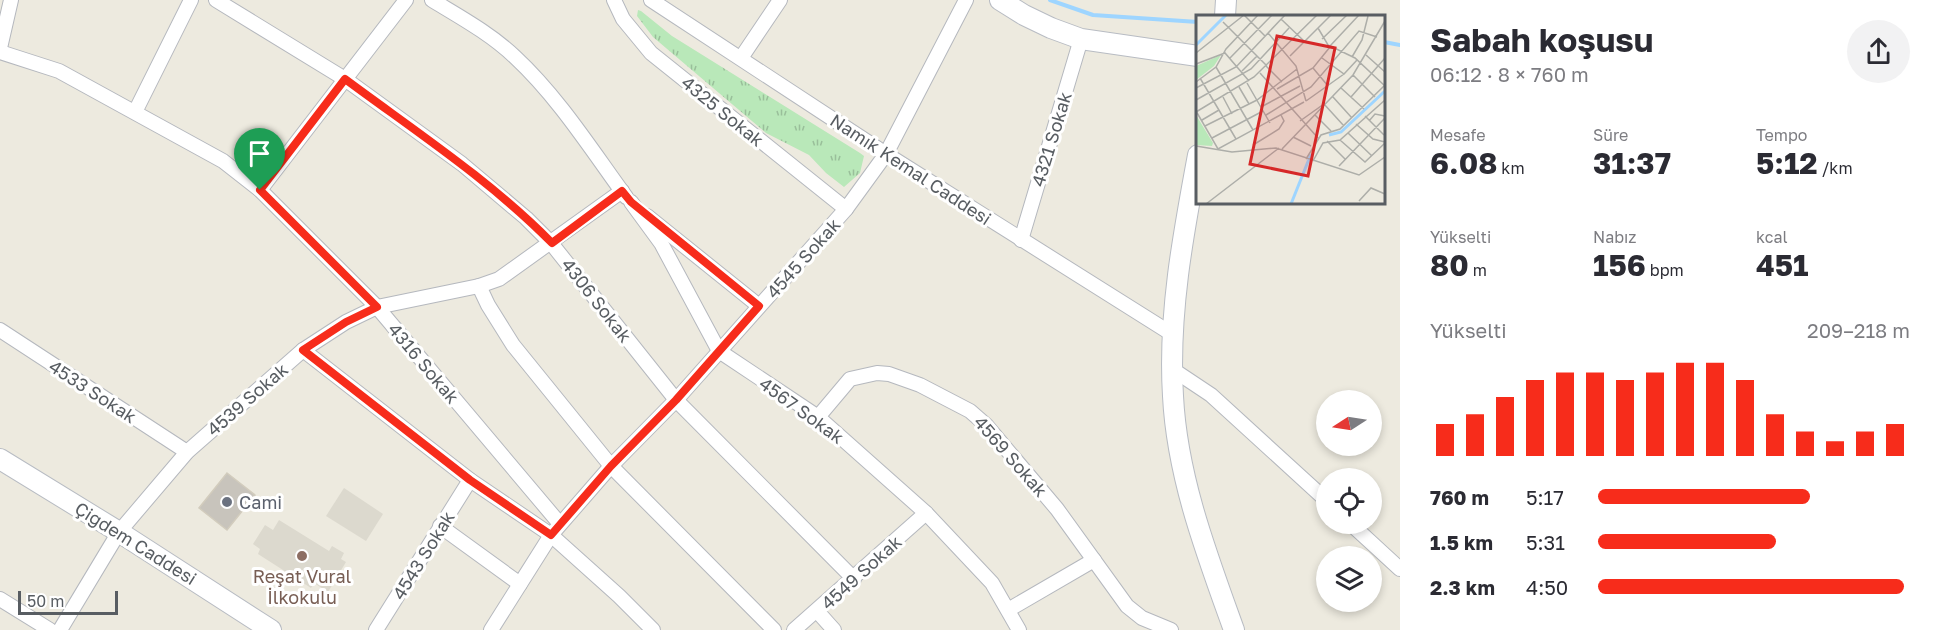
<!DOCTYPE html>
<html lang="tr">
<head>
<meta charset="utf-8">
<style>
  :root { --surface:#fff; --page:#f2f2f3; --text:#2b2b33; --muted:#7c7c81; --accent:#f72c1b }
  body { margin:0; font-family:"Golos Text",sans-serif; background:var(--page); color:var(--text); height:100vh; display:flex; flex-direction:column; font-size:22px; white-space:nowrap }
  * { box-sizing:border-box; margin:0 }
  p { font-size:20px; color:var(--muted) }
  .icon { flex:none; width:33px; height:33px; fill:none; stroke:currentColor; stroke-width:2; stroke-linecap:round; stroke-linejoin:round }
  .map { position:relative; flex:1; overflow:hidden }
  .details { display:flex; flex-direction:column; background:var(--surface); width:540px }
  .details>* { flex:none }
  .needle { width:39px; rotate:258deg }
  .buttons { position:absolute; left:1316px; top:390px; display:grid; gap:12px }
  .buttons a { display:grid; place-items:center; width:66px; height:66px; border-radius:50%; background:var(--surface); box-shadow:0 3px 9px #0003; font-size:30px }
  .scale { position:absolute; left:18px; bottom:15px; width:100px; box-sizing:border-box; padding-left:6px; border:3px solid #585d62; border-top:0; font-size:16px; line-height:21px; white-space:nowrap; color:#585d62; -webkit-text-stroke:4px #fff; paint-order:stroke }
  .pin { position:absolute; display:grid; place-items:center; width:51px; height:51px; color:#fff; margin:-62px -26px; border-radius:50% 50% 50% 0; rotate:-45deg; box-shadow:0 0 6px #0007 }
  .pin .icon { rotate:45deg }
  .round { display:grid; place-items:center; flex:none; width:63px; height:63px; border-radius:32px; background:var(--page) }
  .head { display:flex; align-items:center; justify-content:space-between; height:102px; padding:0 30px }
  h1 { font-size:33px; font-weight:700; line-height:45px }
  .stats { display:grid; grid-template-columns:repeat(3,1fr); gap:9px; height:102px; padding:6px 30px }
  .stats div { display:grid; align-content:center }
  .stats b { font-size:30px; font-weight:700 }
  .stats small { font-size:16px; font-weight:400 }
  .stats p { font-size:16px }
  .chart { height:168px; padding:12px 30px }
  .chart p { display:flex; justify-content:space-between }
  .chart svg { width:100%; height:108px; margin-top:6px; stroke:var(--accent); stroke-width:6 }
  ul { padding:0 30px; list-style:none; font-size:20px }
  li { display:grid; grid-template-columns:96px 72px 1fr; align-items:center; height:45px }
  li i { height:15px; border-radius:8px; background:var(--accent) }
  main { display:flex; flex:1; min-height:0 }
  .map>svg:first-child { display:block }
  .education { fill:#dcd9ce }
  .park { fill:url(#park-tufts) }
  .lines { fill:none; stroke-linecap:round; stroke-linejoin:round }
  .stream { stroke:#9ed5ff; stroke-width:4 }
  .building { fill:#c8c4bc; stroke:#d2ccbd; stroke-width:1.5 }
  .street-casing { stroke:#b5b8be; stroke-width:16 }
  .secondary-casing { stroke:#b8bcc3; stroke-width:22 }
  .street { stroke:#fff; stroke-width:14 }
  .secondary { stroke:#fff; stroke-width:20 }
  .route-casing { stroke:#fff; stroke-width:12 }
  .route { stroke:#f72c1b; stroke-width:8 }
  .worship-dot { fill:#6b7280; stroke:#fff; stroke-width:2 }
  .education-dot { fill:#8d6e63; stroke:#fff; stroke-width:2 }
  .labels { text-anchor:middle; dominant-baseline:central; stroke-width:6; stroke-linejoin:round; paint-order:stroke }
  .street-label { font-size:18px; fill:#585d62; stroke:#fff }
  .worship-label { font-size:18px; fill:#5b616d; stroke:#fff; text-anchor:start }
  .education-label { font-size:18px; fill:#785e54; stroke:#fff }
  .inset-river { fill:none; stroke:#9ed5ff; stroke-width:3 }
  .inset-road { fill:none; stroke:#adaea9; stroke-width:1.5 }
  .view { fill:#d62828; fill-opacity:0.15; stroke:#d62828; stroke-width:3 }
  .inset-edge { fill:none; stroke:#585d62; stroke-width:3 }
</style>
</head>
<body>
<main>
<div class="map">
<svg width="1400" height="630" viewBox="0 0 1400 630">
  <defs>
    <pattern id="park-tufts" width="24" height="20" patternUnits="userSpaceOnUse" patternTransform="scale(1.5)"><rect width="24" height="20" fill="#b9e8b9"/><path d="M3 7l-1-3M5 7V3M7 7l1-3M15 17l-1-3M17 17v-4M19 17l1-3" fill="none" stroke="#99bf9a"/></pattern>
  </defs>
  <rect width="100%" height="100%" fill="#edeadf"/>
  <g class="education">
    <path d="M 344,488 L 383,514 L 366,541 L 326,516 Z"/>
    <path d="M 279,520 L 329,551 L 332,546 L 344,553 L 341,559 L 346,562 L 328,592 L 314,583 L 311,588 L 258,554 L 260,549 L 253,544 L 265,525 L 273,530 Z"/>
  </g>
  <path class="park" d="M 638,10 L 641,11 L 672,36 L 860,153 L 864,156 L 860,173 L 844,187 L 826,173 L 809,155 L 766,133 L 653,37 L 637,16 Z"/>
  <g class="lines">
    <g class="stream">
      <path d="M 1050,0 L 1093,15 L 1198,22"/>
      <path d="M 1384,42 L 1400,45"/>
    </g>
  </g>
  <path class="building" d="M 227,473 L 255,495 L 227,530 L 199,508 Z"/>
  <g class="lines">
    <g class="street-casing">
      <g id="street">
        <path d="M 216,0 L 345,79 L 462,164 L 526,218 L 551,243 L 676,400 L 854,579"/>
        <path d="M 432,0 C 460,17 491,34 515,57 C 558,97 591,149 626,197"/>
        <path d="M 614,0 L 623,19 L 651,53 L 846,209"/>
        <path d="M 651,0 L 886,154 L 1172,334"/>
        <path d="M 0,48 L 11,0"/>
        <path d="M 0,52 L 59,71 L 223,161 L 260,190 L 377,307 L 560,524"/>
        <path d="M 741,58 L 780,0"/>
        <path d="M 135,112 L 191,0"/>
        <path d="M 260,190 L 406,0"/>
        <path d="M 631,202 L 661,243 L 719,351 L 818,417 L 926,513 L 992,583 L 1019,630"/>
        <path d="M 647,216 L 759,306"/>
        <path d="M 1021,240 L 1081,39"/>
        <path d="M 479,286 L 488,305 L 513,345 L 611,466 L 774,630"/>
        <path d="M 0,330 L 187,452"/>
        <path d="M 303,350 L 470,480 L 551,535 L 619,596 L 653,630"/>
        <path d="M 1172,369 L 1211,395 L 1326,500"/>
        <path d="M 818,417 L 850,379 L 877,373 L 889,374 L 920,385 L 970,411 L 986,425 L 1057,509 L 1127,606 L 1142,618 L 1171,630"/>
        <path d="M 1351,524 L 1400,569"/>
        <path d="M 440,526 L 520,584"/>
        <path d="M 0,599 L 50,630"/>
        <path d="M 1008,610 L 1094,560"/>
        <path d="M 817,611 L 834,630"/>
        <path d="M 60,630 L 119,532 L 187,452 L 303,350 L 346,322 L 377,307 L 479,286 L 499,279 L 622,191"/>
        <path d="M 376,630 L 470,480"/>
        <path d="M 491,630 L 551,535 L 611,466 L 676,400 L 846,209 L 886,154 L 966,0"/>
        <path d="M 794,630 L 926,513"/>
      </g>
    </g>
    <g class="secondary-casing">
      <g id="secondary">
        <path d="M 1000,0 L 1024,15 L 1051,28 L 1081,39 L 1198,56"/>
        <path d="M 1225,16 L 1226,0"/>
        <path d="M 1198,155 C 1183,235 1168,315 1173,396 C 1177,477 1207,555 1234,630"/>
        <path d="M 0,459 L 119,532 L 271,630"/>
      </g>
    </g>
    <use href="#street" class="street"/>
    <use href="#secondary" class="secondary"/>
  </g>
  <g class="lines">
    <g class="route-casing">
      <path id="route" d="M 345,79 C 415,131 490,180 552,243 L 622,191 L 631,202 L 759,306 L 676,400 L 611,466 L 551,535 L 470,480 L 303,350 L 346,322 L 377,307 L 260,190 Z"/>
    </g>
    <use href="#route" class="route"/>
  </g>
  <circle class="worship-dot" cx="227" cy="502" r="6"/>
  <circle class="education-dot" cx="302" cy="556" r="6"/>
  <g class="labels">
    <g class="street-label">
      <text transform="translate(723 111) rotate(39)">4325 Sokak</text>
      <text transform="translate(1051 139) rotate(-73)">4321 Sokak</text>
      <text transform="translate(911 169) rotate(33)">Namık Kemal Caddesi</text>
      <text transform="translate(803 258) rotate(-48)">4545 Sokak</text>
      <text transform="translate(597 300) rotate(52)">4306 Sokak</text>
      <text transform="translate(424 363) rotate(50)">4316 Sokak</text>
      <text transform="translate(93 391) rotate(33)">4533 Sokak</text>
      <text transform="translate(247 399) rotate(-41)">4539 Sokak</text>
      <text transform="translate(802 410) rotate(36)">4567 Sokak</text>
      <text transform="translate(1011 456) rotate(49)">4569 Sokak</text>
      <text transform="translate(136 543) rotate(32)">Çiğdem Caddesi</text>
      <text transform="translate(423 555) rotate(-58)">4543 Sokak</text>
      <text transform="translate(861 572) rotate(-42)">4549 Sokak</text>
    </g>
    <g class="worship-label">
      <text x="239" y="502">Cami</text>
    </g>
    <g class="education-label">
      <text x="302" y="576">Reşat Vural<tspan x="302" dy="21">İlkokulu</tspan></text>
    </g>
  </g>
  <g transform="translate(1196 15)">
    <rect width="189" height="189" fill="#edeadf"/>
    <path d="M 25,40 L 18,51 L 0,65 L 0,51 ZM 0,100 L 17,128 L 16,131 L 0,130 Z" fill="#b9e8b9"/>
    <path class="inset-river" d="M 0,30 L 30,0M 133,120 L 145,117 L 189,76M 95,189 L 115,139"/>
    <path class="inset-road" d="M 48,0 L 69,21M 85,4 L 109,27M 27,7 L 71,51M 122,13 L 132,30 L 159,43 L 189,71M 72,18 L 100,51 L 110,86M 126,24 L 151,0M 134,31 L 163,0M 0,38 L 48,0M 170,40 L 189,57M 94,41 L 135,0M 156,42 L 166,25 L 172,1M 34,43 L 76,0M 126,43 L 148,59 L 161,45M 0,49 L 29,38 L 53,66M 70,51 L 86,67M 20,52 L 57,115M 117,53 L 132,71M 46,56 L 61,41M 64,58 L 122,123M 157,60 L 179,82M 4,63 L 40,124M 0,67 L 20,52 L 30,34 L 62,0M 51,68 L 74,108M 43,72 L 53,89M 0,73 L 40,52 L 89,0M 145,73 L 168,94M 81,74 L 117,53 L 134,32M 27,82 L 36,99M 137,82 L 156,103M 155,82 L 189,43M 0,85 L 55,54 L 93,13M 110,86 L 148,59M 65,92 L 104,71M 0,96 L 22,134 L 108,87M 0,97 L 58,62 L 121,0M 70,100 L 115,72 L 163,16 L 181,22M 119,100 L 135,116M 169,101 L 188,120M 6,105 L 23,95M 104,106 L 128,89 L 148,111M 173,106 L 179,99 L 189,101M 160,109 L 177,124 L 189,127M 9,111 L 61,85 L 101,54M 152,118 L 176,141M 97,122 L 115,131M 16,123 L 67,96M 144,125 L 169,147 L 189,128M 131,126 L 149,144M 57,130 L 83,114 L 88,106 L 85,100M 0,131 L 36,137 L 80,133 L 163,160 L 189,142M 86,134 L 157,60 L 189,6M 110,144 L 125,120 L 144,114 L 189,70M 117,146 L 127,128 L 144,125 L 189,85M 143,151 L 189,103M 163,186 L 175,173 L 189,179M 10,189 L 83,133"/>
    <path class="view" d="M 81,21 L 139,33 L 112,161 L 54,149 Z"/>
    <rect width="189" height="189" class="inset-edge"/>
  </g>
</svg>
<div class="buttons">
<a><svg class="needle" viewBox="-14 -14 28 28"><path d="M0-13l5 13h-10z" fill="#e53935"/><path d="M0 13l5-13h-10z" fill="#7c7c81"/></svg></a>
<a><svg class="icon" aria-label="locate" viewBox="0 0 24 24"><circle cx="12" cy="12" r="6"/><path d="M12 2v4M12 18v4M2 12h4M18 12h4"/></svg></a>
<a><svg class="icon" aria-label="layers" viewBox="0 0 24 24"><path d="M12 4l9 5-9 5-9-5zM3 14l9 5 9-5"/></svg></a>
</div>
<div class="scale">50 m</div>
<div class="pin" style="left:260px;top:190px;background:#1e9e55"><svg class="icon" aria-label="arrive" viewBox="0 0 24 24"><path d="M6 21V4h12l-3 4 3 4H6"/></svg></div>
</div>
<section class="details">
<div class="head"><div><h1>Sabah koşusu</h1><p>06:12 · 8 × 760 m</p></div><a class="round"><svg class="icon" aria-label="share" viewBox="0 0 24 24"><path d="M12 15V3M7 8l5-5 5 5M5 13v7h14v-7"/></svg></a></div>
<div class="stats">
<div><p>Mesafe</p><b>6.08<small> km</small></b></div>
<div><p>Süre</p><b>31:37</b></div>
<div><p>Tempo</p><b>5:12<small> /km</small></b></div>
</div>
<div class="stats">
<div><p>Yükselti</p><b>80<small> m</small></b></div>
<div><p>Nabız</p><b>156<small> bpm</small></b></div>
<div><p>kcal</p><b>451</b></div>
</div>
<div class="chart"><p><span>Yükselti</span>209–218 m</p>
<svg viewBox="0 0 160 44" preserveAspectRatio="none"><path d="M5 44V31M15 44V27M25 44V20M35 44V13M45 44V10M55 44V10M65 44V13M75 44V10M85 44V6M95 44V6M105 44V13M115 44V27M125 44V34M135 44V38M145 44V34M155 44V31"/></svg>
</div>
<ul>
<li><b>760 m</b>5:17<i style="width:68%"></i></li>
<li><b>1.5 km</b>5:31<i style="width:57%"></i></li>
<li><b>2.3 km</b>4:50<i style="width:98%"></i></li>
</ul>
</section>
</main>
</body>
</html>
